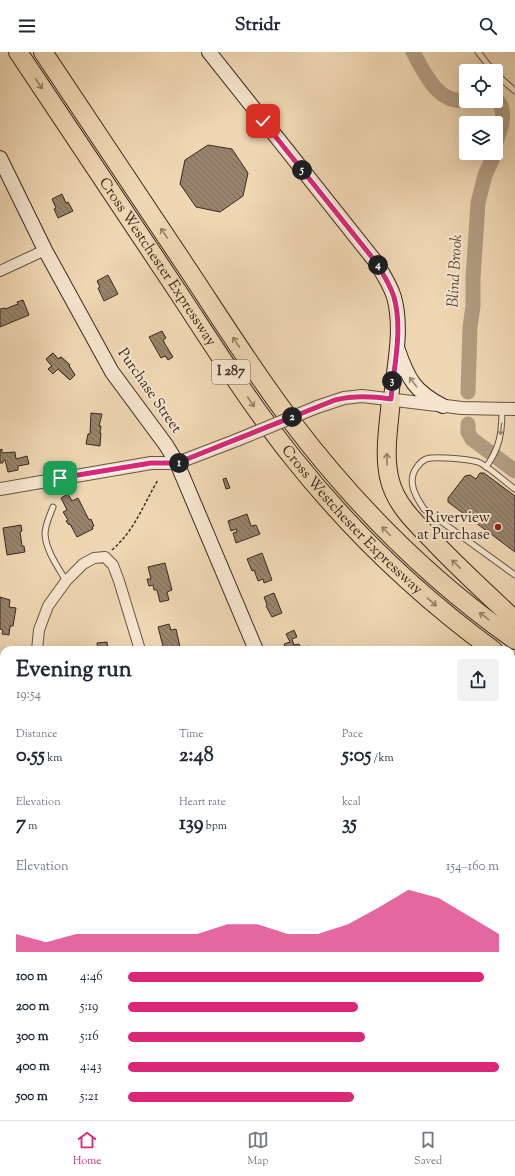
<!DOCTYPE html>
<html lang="en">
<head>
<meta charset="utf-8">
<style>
  :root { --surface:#fff; --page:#f2f2f3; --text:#1f2937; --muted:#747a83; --line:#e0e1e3; --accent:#db2777 }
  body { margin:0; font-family:"Sorts Mill Goudy",serif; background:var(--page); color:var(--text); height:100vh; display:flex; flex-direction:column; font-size:15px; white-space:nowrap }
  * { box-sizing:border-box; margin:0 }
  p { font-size:13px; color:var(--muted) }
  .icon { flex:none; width:22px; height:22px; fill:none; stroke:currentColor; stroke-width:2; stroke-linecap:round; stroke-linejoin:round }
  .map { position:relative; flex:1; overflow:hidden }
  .side { position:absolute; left:0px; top:594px; width:515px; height:474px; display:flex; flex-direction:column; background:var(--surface); border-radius:12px 12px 0 0; box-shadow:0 4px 16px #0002 }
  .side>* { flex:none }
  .fabs { position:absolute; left:459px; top:12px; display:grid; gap:8px }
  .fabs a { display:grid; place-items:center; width:44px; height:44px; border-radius:4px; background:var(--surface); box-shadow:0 4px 16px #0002; font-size:20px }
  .pin { position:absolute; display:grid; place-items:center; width:34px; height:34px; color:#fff; margin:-17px; border-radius:8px; box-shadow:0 2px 6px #0006 }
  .km { position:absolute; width:20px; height:20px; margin:-10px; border-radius:50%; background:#222; color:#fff; font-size:11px; line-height:20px; text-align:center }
  .round { display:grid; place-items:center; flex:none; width:42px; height:42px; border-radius:4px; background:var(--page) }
  .headline { display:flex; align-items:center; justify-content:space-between; height:68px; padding:0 16px }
  h1 { font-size:22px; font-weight:800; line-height:30px }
  .metrics { display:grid; grid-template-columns:repeat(3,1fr); gap:6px; height:68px; padding:4px 16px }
  .metrics div { display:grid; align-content:center }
  .metrics b { font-size:20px; font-weight:800 }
  .metrics small { font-size:11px; font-weight:400 }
  .metrics p { font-size:11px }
  .chart { height:112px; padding:8px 16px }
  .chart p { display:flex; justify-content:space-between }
  .chart svg { width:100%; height:72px; margin-top:4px; fill:var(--accent); opacity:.7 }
  ul { padding:0 16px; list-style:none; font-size:13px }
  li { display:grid; grid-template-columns:64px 48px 1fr; align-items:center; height:30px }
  li i { height:10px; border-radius:5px; background:var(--accent) }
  header { display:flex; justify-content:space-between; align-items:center; height:52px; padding:0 16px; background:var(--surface); font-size:18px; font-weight:800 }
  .tab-bar { display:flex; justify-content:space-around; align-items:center; height:56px; border-top:1px solid var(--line); background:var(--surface); font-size:11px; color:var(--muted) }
  .tab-bar a { display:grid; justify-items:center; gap:2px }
  .tab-bar .active { color:var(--accent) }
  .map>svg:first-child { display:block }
  .grass { fill:url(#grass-dots); stroke:#85725c }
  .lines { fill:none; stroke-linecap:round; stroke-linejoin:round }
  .river { stroke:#b19c81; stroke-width:15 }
  .building { fill:url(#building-back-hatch); stroke:#3a2a1f }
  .service-casing { stroke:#675544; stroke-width:7 }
  .minor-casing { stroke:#675544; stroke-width:12 }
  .tertiary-casing { stroke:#675544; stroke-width:14 }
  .secondary-casing { stroke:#3a2a1f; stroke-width:16 }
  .motorway-casing { stroke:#3a2a1f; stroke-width:20 }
  .path { stroke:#3a2a1f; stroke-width:1.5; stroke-dasharray:3 2; stroke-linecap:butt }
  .service { stroke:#f5e5ce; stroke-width:5 }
  .minor { stroke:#f5e5ce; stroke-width:10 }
  .tertiary { stroke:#f5e5ce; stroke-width:12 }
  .secondary { stroke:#f5e5ce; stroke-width:14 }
  .motorway { stroke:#efd7b3; stroke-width:18 }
  .tertiary-bridge-casing { stroke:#675544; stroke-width:14; stroke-linecap:butt }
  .tertiary-bridge { stroke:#f5e5ce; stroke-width:12 }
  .oneway { stroke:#948069 }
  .oneway2 { stroke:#988876 }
  .route-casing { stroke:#fff; stroke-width:8 }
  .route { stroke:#db2777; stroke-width:5 }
  .poi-dot { fill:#8f2418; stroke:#f5e5ce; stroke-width:1.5 }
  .labels { text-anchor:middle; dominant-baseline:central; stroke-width:4; stroke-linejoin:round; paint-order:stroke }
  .shield { fill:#f5e5ce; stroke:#726254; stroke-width:1 }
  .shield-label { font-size:14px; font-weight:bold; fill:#3a2a1f }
  .street-label { font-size:15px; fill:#3a2a1f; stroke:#f5e5ce }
  .poi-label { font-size:15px; fill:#3a2a1f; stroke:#f5e5ce; text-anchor:end }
  .water-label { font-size:16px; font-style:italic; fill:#5e4c3c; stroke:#f5e5ce }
</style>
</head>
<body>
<header><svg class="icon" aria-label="menu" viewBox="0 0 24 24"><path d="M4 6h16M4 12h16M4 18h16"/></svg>Stridr<svg class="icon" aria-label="search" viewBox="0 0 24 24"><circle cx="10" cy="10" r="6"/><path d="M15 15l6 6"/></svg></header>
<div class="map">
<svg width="515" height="1068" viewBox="0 0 515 1068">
  <defs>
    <pattern id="grass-dots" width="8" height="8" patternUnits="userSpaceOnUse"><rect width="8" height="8" fill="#d0ba9a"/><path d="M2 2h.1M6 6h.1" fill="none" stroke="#aa977d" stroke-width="1.8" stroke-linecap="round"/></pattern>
    <pattern id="building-back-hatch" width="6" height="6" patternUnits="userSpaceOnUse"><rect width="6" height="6" fill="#98846c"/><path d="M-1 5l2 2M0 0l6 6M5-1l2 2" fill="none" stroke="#7d6c58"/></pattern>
  </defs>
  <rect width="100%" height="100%" fill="#efd7b3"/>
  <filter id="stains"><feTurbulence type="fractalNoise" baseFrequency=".005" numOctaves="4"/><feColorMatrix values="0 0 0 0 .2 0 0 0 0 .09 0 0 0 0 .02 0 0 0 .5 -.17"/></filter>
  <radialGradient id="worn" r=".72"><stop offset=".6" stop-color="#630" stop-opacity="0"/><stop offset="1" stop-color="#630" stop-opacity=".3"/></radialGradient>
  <path class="grass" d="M 0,714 L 4,714 L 4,1064 L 105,1064 L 105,1068 L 0,1068 Z"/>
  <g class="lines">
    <g class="river">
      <path d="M 413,0 C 424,20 438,53 466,48"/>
      <path d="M 496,47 C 508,58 501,77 496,90"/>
      <path d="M 468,340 L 470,275 L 473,254 L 473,226 L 478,151 L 485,123 L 492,108 L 493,101"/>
      <path d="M 468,372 L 468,380 L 472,387 L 515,419"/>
    </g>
  </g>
  <g class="building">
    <path d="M 208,93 L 232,97 L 248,121 L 243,144 L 220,160 L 196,155 L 180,132 L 185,108 Z"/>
    <path d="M 62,142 L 66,151 L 68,150 L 73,159 L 58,166 L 54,157 L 56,156 L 52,147 Z"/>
    <path d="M 108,223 L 118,242 L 104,249 L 98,236 L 100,235 L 97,229 Z"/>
    <path d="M 23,248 L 29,263 L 0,275 L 0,257 L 5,256 L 5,257 L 18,252 L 17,250 Z"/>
    <path d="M 162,279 L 166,286 L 163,288 L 165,292 L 173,305 L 168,308 L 165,304 L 161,306 L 149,285 Z"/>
    <path d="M 53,301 L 58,307 L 61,305 L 70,313 L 69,314 L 75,323 L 70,328 L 58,317 L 53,322 L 48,317 L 52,314 L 46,307 Z"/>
    <path d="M 53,301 L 58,307 L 61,305 L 70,313 L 69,314 L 75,323 L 70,328 L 58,317 L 53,322 L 48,317 L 52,314 L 46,307 Z"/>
    <path d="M 91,361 L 102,362 L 99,374 L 101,374 L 100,381 L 101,381 L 100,394 L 86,392 L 88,382 L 90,382 Z"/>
    <path d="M 2,397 L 2,401 L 15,400 L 16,407 L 27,404 L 29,412 L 18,414 L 18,418 L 8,420 L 5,408 L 3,409 L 3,411 L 0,411 L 0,398 Z"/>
    <path d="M 480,421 L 484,421 L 515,444 L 515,500 L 448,450 L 448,446 L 465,424 L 470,423 L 476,427 Z"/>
    <path d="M 226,426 L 230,436 L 226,437 L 223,427 Z"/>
    <path d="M 68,442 L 72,449 L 78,446 L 89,468 L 91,467 L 94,474 L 92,475 L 93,477 L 77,485 L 70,472 L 69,473 L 66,469 L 68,468 L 63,460 L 67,458 L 61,446 Z"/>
    <path d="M 247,462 L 251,474 L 256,473 L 260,482 L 236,491 L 233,481 L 237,480 L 236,477 L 231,479 L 228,469 Z"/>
    <path d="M 21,473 L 22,479 L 20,480 L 22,494 L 24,494 L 25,500 L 7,503 L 3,476 Z"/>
    <path d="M 262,501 L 272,528 L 264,531 L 263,527 L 258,529 L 254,518 L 252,519 L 247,507 Z"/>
    <path d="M 165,511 L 172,538 L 167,540 L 169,548 L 160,550 L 157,538 L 154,538 L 153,533 L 149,534 L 147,527 L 151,527 L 148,515 Z"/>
    <path d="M 274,541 L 282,561 L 272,565 L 266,554 L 267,553 L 264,545 Z"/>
    <path d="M 0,545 L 10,548 L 9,555 L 16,556 L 13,574 L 10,574 L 9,583 L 2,582 L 3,578 L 0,577 Z"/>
    <path d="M 169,572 L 171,578 L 176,577 L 180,595 L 164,598 L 158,575 Z"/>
    <path d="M 294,578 L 297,585 L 292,587 L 294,593 L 299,592 L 301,597 L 308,594 L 310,598 L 286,598 L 284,592 L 290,590 L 286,582 Z"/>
    <path d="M 107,590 L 108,598 L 98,598 L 97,591 Z"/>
    <path d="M 0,690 L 1,696 L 4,695 L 4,705 L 1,706 L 2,709 L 0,709 Z"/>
    <path d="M 511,731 L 515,733 L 515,746 L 511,745 Z"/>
    <rect x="511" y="933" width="4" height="12"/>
    <path d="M 511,963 L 515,964 L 515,983 L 511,982 Z"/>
    <path d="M 515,1018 L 515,1029 L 511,1026 L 511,1022 Z"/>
    <path d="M 161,1064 L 172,1064 L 171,1068 L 161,1068 Z"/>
    <path d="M 209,1064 L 223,1064 L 222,1068 L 208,1068 Z"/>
  </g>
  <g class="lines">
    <g class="service-casing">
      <g id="service">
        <path d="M 478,0 L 493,19"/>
        <path d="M 496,22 L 515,39"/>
        <path d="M 486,415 C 500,396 502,380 502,357"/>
        <path d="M 515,437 C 506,431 487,413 478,410 C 467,407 436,404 426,407 C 422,409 419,412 417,415 C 406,429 416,445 424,457 L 515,523"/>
        <path d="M 53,455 C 50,463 45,473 45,482 C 46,499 58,515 66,529"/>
      </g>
    </g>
    <g class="minor-casing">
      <g id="minor">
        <path d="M 0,219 L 45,198"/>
        <path d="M 37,598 L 39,578 L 48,554 L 66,529 L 83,512 L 94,506 L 105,505 L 113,513 L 119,529 L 140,598"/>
        <path d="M 0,623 L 4,623"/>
        <path d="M 511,772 L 515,776"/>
        <path d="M 108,1064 L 108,1068"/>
        <path d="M 251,1068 L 251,1064"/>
      </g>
    </g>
    <g class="tertiary-casing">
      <g id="tertiary">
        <path d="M 317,355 L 344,346 L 362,344 L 462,356 L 515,357"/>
        <path d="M 0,437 L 151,411 L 177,411 L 237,388"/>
      </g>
    </g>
    <g class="secondary-casing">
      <g id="secondary">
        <path d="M 209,0 L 375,209 C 382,220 390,232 394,245 C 403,278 394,313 391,347"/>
        <path d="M 0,106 L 45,198 L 112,320 L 166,393 L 177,411 L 256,598"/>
        <path d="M 398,298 C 408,327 415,340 443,354"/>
        <path d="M 405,1064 L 406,1068"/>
      </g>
    </g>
    <g class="motorway-casing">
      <g id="motorway">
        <path id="s1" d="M 18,0 C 68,76 119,152 170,228 C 210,288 248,350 293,406 C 351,479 418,543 493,598"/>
        <path d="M 43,0 C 92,74 142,148 191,222 C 224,272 256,323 292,370 C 355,453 430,528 515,588"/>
        <path d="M 391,347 C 389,373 383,403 390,429 C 397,455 418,473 436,492 C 461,518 488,543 515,568"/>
        <path d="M 511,611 L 515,613"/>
      </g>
    </g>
    <path class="path" d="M 112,498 C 135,478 143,453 158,428"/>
    <use href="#service" class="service"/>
    <use href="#minor" class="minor"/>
    <use href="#tertiary" class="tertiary"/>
    <use href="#secondary" class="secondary"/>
    <use href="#motorway" class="motorway"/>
    <g class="tertiary-bridge-casing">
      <path id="tertiary-bridge" d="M 237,388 L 317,355"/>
    </g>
    <use href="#tertiary-bridge" class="tertiary-bridge"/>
  </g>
  <defs><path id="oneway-shaft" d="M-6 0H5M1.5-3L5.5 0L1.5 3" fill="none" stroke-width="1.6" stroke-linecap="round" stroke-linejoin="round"/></defs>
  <g class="oneway">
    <use href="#oneway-shaft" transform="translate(39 32) rotate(56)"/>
    <use href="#oneway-shaft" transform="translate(164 181) rotate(-124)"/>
    <use href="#oneway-shaft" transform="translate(236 290) rotate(-124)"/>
    <use href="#oneway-shaft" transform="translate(251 350) rotate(56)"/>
    <use href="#oneway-shaft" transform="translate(387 407) rotate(-91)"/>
    <use href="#oneway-shaft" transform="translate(386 479) rotate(-135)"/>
    <use href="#oneway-shaft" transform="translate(456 512) rotate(-136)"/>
    <use href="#oneway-shaft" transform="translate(432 550) rotate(41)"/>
    <use href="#oneway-shaft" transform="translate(484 564) rotate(-143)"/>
  </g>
  <g class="oneway2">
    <use href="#oneway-shaft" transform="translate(413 330) rotate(-127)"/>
    <use href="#oneway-shaft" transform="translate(501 377) rotate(97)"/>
  </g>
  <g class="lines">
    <g class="route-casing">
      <path id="route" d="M 60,426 L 151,411 L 177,411 L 335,348 C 354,343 372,344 391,347 C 394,313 403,278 394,245 C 390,232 382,220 375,209 L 263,69"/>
    </g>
    <use href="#route" class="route"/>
  </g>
  <circle class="poi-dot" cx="498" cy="475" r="4"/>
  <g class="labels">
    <rect class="shield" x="212" y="308" width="38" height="24" rx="3"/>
    <g class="shield-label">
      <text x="231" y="320">I 287</text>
    </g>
    <g class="street-label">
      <text stroke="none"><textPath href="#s1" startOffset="252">Cross Westchester Expressway</textPath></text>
      <text transform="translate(149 339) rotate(55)">Purchase Street</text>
      <text stroke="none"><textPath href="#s1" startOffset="576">Cross Westchester Expressway</textPath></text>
    </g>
    <g class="poi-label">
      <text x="490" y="466">Riverview<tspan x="490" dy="17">at Purchase</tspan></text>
    </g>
    <g class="water-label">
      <text transform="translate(456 219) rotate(-87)">Blind Brook</text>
    </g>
  </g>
  <rect width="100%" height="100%" filter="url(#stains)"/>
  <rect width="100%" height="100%" fill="url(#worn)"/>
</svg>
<div class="fabs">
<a><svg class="icon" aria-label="locate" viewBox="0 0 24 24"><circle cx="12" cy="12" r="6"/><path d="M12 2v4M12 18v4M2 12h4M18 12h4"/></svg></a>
<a><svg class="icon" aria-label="layers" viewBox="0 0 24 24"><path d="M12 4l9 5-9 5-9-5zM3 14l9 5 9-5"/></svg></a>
</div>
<div class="pin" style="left:60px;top:426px;background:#1e9e55"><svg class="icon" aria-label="arrive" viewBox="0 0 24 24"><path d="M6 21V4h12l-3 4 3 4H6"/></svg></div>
<div class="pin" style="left:263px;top:69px;background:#d93025"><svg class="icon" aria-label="check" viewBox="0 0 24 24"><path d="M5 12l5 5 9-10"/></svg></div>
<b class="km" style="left:179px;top:411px">1</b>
<b class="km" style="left:292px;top:365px">2</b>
<b class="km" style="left:392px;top:329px">3</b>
<b class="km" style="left:378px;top:213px">4</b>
<b class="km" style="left:302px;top:118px">5</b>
<section class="side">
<div class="headline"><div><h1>Evening run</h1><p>19:54</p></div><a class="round"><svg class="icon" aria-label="share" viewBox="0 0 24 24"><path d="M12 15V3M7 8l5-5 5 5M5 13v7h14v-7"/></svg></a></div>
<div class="metrics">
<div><p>Distance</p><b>0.55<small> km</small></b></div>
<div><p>Time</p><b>2:48</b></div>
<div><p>Pace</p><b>5:05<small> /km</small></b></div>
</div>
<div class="metrics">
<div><p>Elevation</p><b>7<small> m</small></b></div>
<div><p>Heart rate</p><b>139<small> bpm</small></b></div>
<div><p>kcal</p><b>35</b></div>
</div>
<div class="chart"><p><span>Elevation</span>154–160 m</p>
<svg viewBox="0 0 160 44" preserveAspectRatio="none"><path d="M0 44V33L10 38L20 33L30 33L40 33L50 33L60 33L70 27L80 27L90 33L100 33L110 27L120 17L130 6L140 11L150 22L160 33V44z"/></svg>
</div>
<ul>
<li><b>100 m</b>4:46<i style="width:96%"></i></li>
<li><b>200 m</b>5:19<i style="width:62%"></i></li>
<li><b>300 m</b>5:16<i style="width:64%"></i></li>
<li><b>400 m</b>4:43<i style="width:100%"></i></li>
<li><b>500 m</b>5:21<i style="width:61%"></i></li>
</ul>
</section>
</div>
<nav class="tab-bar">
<a class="active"><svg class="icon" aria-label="home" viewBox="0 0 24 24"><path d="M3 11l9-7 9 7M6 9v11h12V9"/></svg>Home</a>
<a><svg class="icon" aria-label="map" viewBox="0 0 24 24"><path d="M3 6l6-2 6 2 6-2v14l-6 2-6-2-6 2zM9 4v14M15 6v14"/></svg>Map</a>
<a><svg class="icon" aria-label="saved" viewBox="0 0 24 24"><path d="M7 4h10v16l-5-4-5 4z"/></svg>Saved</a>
</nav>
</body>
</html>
